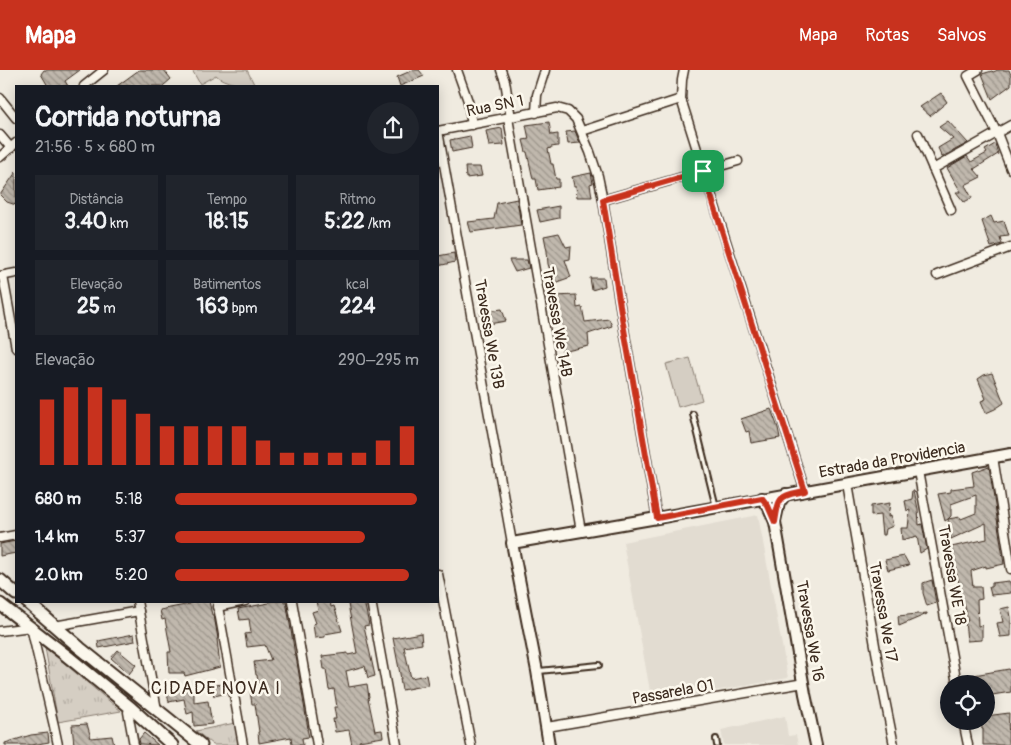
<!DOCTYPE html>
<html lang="pt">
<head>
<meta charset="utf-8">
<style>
  :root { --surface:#171b24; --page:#20242c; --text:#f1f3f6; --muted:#9ea1a6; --accent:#c8321e }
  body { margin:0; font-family:Pangolin,sans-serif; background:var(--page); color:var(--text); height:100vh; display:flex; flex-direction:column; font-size:19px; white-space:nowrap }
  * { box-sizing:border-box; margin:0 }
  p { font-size:16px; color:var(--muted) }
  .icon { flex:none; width:28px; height:28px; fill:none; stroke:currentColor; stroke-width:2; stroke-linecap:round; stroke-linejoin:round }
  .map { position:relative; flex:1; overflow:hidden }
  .sheet { position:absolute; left:15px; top:15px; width:424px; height:518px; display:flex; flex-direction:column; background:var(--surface); border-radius:0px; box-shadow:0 2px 12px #0003 }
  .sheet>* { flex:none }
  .controls { position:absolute; left:940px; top:605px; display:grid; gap:10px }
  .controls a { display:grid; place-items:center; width:55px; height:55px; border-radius:50%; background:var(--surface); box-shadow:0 2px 12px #0003; font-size:25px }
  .pin { position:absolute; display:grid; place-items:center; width:42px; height:42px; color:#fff; margin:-21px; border-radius:10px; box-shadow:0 2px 8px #0006 }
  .round { display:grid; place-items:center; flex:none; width:52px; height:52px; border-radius:26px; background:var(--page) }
  .summary { display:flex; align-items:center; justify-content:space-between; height:85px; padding:0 20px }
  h1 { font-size:28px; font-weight:700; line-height:38px }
  .metrics { display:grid; grid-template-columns:repeat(3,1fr); gap:8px; height:85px; padding:5px 20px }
  .metrics div { display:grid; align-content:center; border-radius:0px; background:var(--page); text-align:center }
  .metrics b { font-size:21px; font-weight:700 }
  .metrics small { font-size:14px; font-weight:400 }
  .metrics p { font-size:14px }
  .chart { height:140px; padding:10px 20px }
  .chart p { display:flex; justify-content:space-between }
  .chart svg { width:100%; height:90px; margin-top:5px; stroke:var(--accent); stroke-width:6 }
  ul { padding:0 20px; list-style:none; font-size:16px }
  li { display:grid; grid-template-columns:80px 60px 1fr; align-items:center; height:38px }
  li i { height:12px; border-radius:6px; background:var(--accent) }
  header { display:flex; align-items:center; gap:30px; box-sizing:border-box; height:70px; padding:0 25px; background:var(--accent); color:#fff }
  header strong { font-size:24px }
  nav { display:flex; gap:28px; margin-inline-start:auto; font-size:18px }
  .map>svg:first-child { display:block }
  .built { fill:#e2dcd1 }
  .green { fill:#d5cec3; stroke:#887c70 }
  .park { fill:url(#park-tufts); stroke:#887c70 }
  .building { fill:url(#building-back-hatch); stroke:#3b2a1e; fill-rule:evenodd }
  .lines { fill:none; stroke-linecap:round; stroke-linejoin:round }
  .lane-casing { stroke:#3b2a1e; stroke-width:8 }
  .street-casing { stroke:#3b2a1e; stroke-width:11 }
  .secondary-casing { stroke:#3b2a1e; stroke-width:14 }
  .primary-casing { stroke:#3b2a1e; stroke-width:15 }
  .lane { stroke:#fbf7ec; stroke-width:4 }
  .street { stroke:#fbf7ec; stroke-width:8 }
  .secondary { stroke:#fbf7ec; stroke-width:10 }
  .primary { stroke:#fbf7ec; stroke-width:11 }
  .route-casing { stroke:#fff; stroke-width:10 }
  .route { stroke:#c8321e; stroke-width:6 }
  .labels { text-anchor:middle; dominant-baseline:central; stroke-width:5; stroke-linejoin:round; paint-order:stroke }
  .street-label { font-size:16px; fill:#3b2a1e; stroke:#fbf7ec }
  .neighbourhood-label { font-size:18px; letter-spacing:1px; fill:#3b2a1e; stroke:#fbf7ec }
</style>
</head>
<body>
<header>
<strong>Mapa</strong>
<nav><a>Mapa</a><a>Rotas</a><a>Salvos</a></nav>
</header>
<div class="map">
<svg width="1011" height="675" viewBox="0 0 1011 675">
  <defs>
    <pattern id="park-tufts" width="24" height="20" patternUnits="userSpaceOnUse" patternTransform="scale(1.25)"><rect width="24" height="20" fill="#d5cec3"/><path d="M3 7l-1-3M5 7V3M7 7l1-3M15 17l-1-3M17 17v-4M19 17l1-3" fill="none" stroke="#b8b1a7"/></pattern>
    <pattern id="building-back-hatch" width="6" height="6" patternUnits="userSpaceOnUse" patternTransform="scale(1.25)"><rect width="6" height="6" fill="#c0b8ad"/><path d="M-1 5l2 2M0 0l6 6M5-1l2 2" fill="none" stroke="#9d968c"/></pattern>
  </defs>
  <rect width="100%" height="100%" fill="#f0ebe0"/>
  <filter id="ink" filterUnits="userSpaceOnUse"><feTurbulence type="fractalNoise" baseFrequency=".02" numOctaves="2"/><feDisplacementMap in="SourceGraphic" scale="10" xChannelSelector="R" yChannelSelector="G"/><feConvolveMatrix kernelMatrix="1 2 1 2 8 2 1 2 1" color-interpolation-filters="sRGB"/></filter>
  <g filter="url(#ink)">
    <g class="built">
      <path d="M 758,445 L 788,608 L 652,632 L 623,472 Z"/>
      <path d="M 785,646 L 788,666 L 796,665 L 798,675 L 724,675 L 721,660 Z"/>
    </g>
    <g class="green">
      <path d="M 192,0 L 247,0 L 255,16 C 245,16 223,13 216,5 L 200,14 Z"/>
      <path d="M 690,288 L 702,330 L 678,337 L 666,294 Z"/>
    </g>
    <g class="park">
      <path d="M 45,577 L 121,641 L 58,652 Z"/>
      <path d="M 235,653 L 239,675 L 213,675 L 196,661 Z"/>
    </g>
    <g class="building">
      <path d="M 44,0 L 80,0 L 65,11 L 68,16 L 48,16 L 41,4 Z"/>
      <path d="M 139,0 L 164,0 L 171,9 L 163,16 L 117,16 Z"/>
      <path d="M 413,0 L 419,0 L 424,6 L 400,16 L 397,7 Z"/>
      <path d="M 998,0 L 1009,0 L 1011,5 L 1011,15 L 992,29 L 982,4 L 992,1 L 993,2 Z"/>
      <path d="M 941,23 L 947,32 L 930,46 L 920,37 Z"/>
      <path d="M 948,51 L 968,73 L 942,87 L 938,78 L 953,69 L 939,57 Z"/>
      <path d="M 549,52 L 551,65 L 558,64 L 558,76 L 551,77 L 551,78 L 548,79 L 551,94 L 553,94 L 556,109 L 559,109 L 559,117 L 538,120 L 536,109 L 533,109 L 527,82 L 526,82 L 523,70 L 529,69 L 526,55 Z"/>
      <path d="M 502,58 L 504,75 L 489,76 L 486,61 Z"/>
      <path d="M 575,61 L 580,73 L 568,74 L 566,62 Z"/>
      <path d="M 470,66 L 472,78 L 452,82 L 450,70 Z"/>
      <path d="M 995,74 L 998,84 L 974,99 L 981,107 L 965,115 L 972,128 L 964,132 L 956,122 L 961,122 L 947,98 L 967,86 L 971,92 L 987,83 L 985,80 Z"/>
      <path d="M 465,97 L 480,97 L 482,106 L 466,108 Z"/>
      <path d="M 16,102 L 16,135 L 7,132 L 0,125 Z"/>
      <path d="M 591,103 L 593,113 L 590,114 L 592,127 L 577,127 L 576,116 L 574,116 L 572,107 Z"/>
      <path d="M 517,129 L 521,155 L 471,162 L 468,152 L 494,149 L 497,133 Z"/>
      <path d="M 559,136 L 559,148 L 540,152 L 537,140 Z"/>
      <path d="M 991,146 L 994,153 L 1004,151 L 1009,166 L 1000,167 L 1002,174 L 991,177 L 982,151 Z"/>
      <path d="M 559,163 L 566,177 L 571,176 L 570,189 L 565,190 L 571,207 L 554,213 L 548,194 L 547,181 L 544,166 Z"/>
      <path d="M 454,183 L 455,192 L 438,196 L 438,186 Z"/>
      <path d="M 509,190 L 527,190 L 529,198 L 515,202 Z"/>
      <path d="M 590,208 L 604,208 L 605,216 L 592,220 Z"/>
      <path d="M 576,225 L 577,238 L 582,237 L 585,252 L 609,249 L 612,256 L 588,264 L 589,276 L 562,282 L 563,273 L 561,269 L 566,268 L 562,259 L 564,258 L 554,242 L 555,226 Z"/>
      <path d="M 502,239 L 506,251 L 483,255 L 480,242 Z"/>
      <path d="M 992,303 L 1004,333 L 995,339 L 986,343 L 981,331 L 986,329 L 978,309 L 984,305 Z"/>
      <path d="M 771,339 L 778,358 L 780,368 L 751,373 L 749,361 L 746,362 L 741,349 Z"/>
      <path d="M 989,396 L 1004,494 L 986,498 L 986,496 L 971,501 L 973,517 L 981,517 L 982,529 L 977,530 L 978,556 L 982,555 L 982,570 L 967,571 L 965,551 L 968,551 L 964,533 L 958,534 L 955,518 L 960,518 L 953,488 L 951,489 L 947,478 L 987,469 L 986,453 L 951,469 L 948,449 L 945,451 L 938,424 L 951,422 L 951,419 L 974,416 L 972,402 ZM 976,425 L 976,443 L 961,449 L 960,447 L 948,449 L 951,446 L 951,434 Z"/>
      <path d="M 913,420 L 914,420 L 918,439 L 919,455 L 922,454 L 927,479 L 920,483 L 917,466 L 902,470 L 901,458 L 908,458 L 910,440 L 907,441 L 905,431 L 912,429 Z"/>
      <path d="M 890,433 L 888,447 L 891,446 L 893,456 L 886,459 L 885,465 L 882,465 L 880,445 L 871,446 L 871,436 Z"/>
      <path d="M 16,471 L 16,483 L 0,486 L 0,474 Z"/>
      <path d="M 904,486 L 909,495 L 888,500 L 885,490 Z"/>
      <path d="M 932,510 L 936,533 L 927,536 L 923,523 L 923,513 Z"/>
      <path d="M 1009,511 L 1011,515 L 1011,523 L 991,525 L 989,517 L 992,517 L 992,513 Z"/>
      <path d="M 197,531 L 209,531 L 212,545 L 214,545 L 218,569 L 217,569 L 220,597 L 185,606 L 184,603 L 169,603 L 168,582 L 171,582 L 165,549 L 162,550 L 160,540 L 190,534 L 190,532 Z"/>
      <path d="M 268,531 L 286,531 L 293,572 L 295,586 L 296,586 L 308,659 L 307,659 L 309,667 L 302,668 L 303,675 L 292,675 L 291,667 L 259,673 L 258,662 L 259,662 L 255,634 L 252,634 L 250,621 L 259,620 L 257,605 L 256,605 L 254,592 L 271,590 L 265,575 L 247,577 L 245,564 L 251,563 L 249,549 L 240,550 L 238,539 L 269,533 Z"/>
      <path d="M 316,531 L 330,531 L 331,537 L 334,536 L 342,561 L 325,564 L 325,567 L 315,568 L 313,554 L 316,553 L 312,542 L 318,540 Z"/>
      <path d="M 350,531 L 364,531 L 369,555 L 364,556 L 375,606 L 368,608 L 365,596 L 346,601 L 349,617 L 367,614 L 369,627 L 368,628 L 375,661 L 382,660 L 383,667 L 359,671 L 360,675 L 352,675 L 349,660 L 335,662 L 333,649 L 336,649 L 334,637 L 337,637 L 334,619 L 329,620 L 326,599 L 324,599 L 322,586 L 348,583 L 348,585 L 357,583 L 348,534 L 350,534 Z"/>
      <path d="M 1009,537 L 1011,547 L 1011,566 L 1000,567 L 997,553 L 1003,552 L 1000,539 Z"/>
      <path d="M 927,543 L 927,544 L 899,556 L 898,546 Z"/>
      <path d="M 421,563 L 422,574 L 404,577 L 411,608 L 426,605 L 428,615 L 402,620 L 400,609 L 401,609 L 393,568 Z"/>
      <path d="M 134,564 L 135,571 L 99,578 L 98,571 Z"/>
      <path d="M 118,580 L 136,595 L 129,604 L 111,588 Z"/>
      <path d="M 1009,599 L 1011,608 L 1011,622 L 986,626 L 986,614 L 969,614 L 968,606 Z"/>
      <path d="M 226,613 L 228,623 L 214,626 L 211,616 Z"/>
      <path d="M 190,617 L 194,621 L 194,633 L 208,631 L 212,654 L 194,656 L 193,642 L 187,644 L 184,629 L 169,632 L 166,620 Z"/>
      <path d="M 1009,643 L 1008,675 L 983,675 L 983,659 L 982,659 L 981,651 L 986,651 L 986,646 Z"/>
      <path d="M 87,654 L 91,668 L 112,666 L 114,675 L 74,675 L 72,655 Z"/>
      <path d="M 48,663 L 49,672 L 32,675 L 5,675 L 5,673 L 31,665 Z"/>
      <path d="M 144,663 L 158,675 L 140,674 L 139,669 Z"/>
    </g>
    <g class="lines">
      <g class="lane-casing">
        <g id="lane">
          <path d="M 693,344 L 716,437"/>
          <path d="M 539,601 L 599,595"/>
          <path d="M 716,669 L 717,675"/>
        </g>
      </g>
      <g class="street-casing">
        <g id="street">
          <path d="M 457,0 L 468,31 L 472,55"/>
          <path d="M 501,0 L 505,11 L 511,48"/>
          <path d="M 684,0 L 682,10 L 681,29 L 805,421"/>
          <path d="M 978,0 L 968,6 L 997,63 L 1011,99"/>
          <path d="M 84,16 L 104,0"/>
          <path d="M 0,28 L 16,48"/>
          <path d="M 536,43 L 537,25 L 545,0"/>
          <path d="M 508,48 L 581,461"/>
          <path d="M 438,61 L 557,38 L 568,41 L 576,49 L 590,82 L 598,106 L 603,130 L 621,242 L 657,448"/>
          <path d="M 438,61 L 512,473"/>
          <path d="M 582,61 L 681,29"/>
          <path d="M 918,64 L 951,140"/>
          <path d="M 0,65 L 11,78"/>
          <path d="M 0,87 L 16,73"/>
          <path d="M 933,99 L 1011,55"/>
          <path d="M 603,130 L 738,91"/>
          <path d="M 937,205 L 1011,177"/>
          <path d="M 0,206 L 16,203"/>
          <path d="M 3,206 L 16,278"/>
          <path d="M 993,387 L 1011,499"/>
          <path d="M 918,401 L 957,614"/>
          <path d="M 847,414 L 881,610 L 894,675"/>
          <path d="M 0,468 L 16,465"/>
          <path d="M 438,504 L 471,675"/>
          <path d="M 137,531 L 157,640"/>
          <path d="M 217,531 L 243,675"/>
          <path d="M 292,531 L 317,675"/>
          <path d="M 371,531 L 397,675"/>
          <path d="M 217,537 L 245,531"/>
          <path d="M 54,556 L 139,541"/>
          <path d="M 0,561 L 31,557 L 54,656 L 58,675"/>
          <path d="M 131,638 L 128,642 L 134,675"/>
          <path d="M 963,651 L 968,675"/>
          <path d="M 547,657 L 804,613"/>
        </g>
      </g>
      <g class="secondary-casing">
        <g id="secondary">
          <path d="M 762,428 L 768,436 L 775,452 L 805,624 L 816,675"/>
          <path d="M 775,451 L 779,433 L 786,424"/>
          <path d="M 549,675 L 537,601 L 512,473 L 657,448 L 1011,384"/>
        </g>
      </g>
      <g class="primary-casing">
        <g id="primary">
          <path d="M 0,510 L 16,524"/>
          <path d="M 26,531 L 80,578 L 201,675"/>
          <path d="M 0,534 L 67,586 L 131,638 L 172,675"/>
        </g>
      </g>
      <use href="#lane" class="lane"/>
      <use href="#street" class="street"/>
      <use href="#secondary" class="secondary"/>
      <use href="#primary" class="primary"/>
    </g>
  </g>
  <g class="lines" filter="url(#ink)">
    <g class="route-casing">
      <path id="route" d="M 703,101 L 805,421 C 779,426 779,426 775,452 L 768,436 L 762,428 L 657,448 L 621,242 L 603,130 Z"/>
    </g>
    <use href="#route" class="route"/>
  </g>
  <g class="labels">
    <g class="street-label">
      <text transform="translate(495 36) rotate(-11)">Rua SN 1</text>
      <text transform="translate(557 252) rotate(80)">Travessa We 14B</text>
      <text transform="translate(489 264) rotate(80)">Travessa We 13B</text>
      <text transform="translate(892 390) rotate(-10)">Estrada da Providencia</text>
      <text transform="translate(952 505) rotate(80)">Travessa WE 18</text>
      <text transform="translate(883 542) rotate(80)">Travessa We 17</text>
      <text transform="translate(810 561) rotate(80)">Travessa We 16</text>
      <text transform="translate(673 622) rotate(-10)">Passarela 01</text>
    </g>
    <g class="neighbourhood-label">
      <text x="216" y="618">CIDADE NOVA I</text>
    </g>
  </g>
</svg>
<div class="controls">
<a><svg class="icon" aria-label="locate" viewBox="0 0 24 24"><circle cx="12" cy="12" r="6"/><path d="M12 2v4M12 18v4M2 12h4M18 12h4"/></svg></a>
</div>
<div class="pin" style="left:703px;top:101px;background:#1e9e55"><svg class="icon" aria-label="arrive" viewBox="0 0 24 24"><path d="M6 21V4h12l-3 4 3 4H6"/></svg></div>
<section class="sheet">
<div class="summary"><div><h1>Corrida noturna</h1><p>21:56 · 5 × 680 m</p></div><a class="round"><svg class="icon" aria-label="share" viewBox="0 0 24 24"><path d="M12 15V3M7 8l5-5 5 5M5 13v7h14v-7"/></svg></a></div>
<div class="metrics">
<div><p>Distância</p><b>3.40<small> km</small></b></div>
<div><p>Tempo</p><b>18:15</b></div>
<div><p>Ritmo</p><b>5:22<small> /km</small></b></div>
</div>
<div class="metrics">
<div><p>Elevação</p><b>25<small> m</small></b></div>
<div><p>Batimentos</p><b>163<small> bpm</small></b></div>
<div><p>kcal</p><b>224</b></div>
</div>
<div class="chart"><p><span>Elevação</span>290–295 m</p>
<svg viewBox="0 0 160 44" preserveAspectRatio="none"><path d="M5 44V12M15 44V6M25 44V6M35 44V12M45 44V19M55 44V25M65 44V25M75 44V25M85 44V25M95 44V32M105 44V38M115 44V38M125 44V38M135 44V38M145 44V32M155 44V25"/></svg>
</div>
<ul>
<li><b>680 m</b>5:18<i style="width:99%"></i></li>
<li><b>1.4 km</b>5:37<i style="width:78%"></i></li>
<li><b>2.0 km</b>5:20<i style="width:96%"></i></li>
</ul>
</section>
</div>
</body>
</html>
